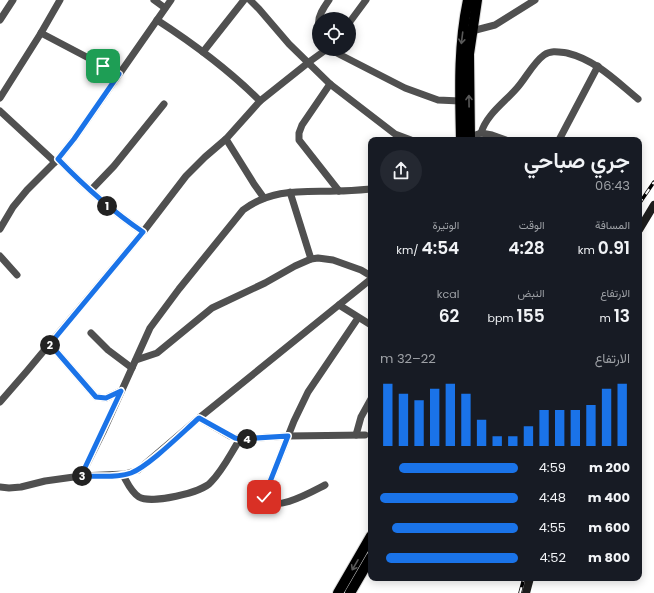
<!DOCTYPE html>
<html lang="ar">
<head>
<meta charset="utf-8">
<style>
  :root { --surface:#171b24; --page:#242831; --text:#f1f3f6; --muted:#9ea1a6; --accent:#1a73e8 }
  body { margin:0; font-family:Poppins,Vazirmatn,sans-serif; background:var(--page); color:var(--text); direction:rtl; height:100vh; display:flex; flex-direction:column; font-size:15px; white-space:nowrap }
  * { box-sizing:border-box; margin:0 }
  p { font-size:13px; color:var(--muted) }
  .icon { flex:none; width:22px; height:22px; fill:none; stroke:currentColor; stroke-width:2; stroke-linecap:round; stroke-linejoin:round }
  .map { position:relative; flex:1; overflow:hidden; direction:ltr }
  .drawer { position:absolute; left:368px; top:137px; width:274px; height:444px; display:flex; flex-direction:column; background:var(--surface); border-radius:8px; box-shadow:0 2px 10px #0003; direction:rtl }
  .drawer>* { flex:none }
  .fabs { position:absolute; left:312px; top:12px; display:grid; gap:8px }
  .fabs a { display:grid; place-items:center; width:44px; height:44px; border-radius:50%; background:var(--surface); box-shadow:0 2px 10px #0003; font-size:20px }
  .pin { position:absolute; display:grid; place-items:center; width:34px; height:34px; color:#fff; margin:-17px; border-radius:8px; box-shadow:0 2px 6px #0006 }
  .km { position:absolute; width:20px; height:20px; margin:-10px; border-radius:50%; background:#222; color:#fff; font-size:11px; line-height:20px; text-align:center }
  .round { display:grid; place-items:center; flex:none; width:42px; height:42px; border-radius:21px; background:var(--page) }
  .summary { display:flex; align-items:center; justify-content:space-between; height:68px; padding:0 12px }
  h1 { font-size:22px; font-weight:600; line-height:30px }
  .figures { display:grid; grid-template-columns:repeat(3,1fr); gap:6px; height:68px; padding:4px 12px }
  .figures div { display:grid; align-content:center }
  .figures b { font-size:17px; font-weight:600 }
  .figures small { font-size:11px; font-weight:400 }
  .figures p { font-size:11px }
  .chart { height:112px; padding:8px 12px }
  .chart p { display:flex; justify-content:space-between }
  .chart svg { width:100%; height:72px; margin-top:4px; stroke:var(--accent); stroke-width:6 }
  ul { padding:0 12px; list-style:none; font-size:13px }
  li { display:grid; grid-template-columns:64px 48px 1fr; align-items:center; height:30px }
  li i { height:10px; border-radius:5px; background:var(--accent) }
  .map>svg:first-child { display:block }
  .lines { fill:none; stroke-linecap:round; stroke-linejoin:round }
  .primary-casing { stroke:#dbdbdb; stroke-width:12 }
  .street { stroke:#505050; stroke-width:7 }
  .secondary { stroke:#1d1d1d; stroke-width:8 }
  .primary { stroke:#000; stroke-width:10 }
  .rail-casing { stroke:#000; stroke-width:3.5 }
  .rail { stroke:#fff; stroke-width:2; stroke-dasharray:6; stroke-linecap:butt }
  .oneway { stroke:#595959 }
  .route-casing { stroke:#fff; stroke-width:8 }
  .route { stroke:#1a73e8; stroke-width:5 }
</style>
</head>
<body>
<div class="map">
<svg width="654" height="593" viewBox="0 0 654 593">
  <rect width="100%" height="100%" fill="#fff"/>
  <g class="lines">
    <g class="primary-casing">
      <g id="primary">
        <path d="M 461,140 C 460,93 458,47 468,0"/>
        <path d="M 470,140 L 469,54 L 477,0"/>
        <path d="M 338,593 L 371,536"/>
        <path d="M 350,593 L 371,557"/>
      </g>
    </g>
    <g class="street">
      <path d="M 154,0 L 165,8"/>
      <path d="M 250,0 L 259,9 L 289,44 L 330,84 L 395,134 L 411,140"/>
      <path d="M 0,20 L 13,0"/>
      <path d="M 157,20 C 194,44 229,70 260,101"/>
      <path d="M 349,23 L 366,0"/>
      <path d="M 319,25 C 317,17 324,7 329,0"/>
      <path d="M 472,31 L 495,25 L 535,0"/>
      <path d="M 41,33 L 119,74"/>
      <path d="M 329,49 L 405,88 L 438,100 L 460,101"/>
      <path d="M 203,52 L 244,0"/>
      <path d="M 330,84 L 302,125 L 299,133 L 299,140 L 339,191"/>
      <path d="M 0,98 L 41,33 L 60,0"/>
      <path d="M 0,111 L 55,162"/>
      <path d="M 481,133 C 487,114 504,103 517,88 C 526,78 533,63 544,55 C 551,50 559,52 567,53 C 596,60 616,81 638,99"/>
      <path d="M 470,137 L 481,133 L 492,135 L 506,140"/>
      <path d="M 226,139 L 254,184 L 264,198"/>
      <path d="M 559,140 L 598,66"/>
      <path d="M 58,159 C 84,186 112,211 143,232"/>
      <path d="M 91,190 L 114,166 L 164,104"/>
      <path d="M 290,192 L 311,259"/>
      <path d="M 0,229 L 13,207 L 27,190 L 58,159 L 74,139 L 171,0"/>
      <path d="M 0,256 L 17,275"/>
      <path d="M 339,305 L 371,325"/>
      <path d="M 91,333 L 108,350 L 132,368"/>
      <path d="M 50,344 L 96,397 L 106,398 L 121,391"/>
      <path d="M 136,360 L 157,353 L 212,308 L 265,283 L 295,266 L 311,259 L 318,258 L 333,260 L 361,270 L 371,276"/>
      <path d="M 0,402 L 27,371 L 143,232 L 186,176 L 205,157 L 226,139 L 260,101 L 309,62 L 327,49"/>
      <path d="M 199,418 L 230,436 L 240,439 L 288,436 L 365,435"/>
      <path d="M 356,435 L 361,417 L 371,399"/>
      <path d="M 123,475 C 127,482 131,492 139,497 C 151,504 202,493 211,482 C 223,470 231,453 240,439"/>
      <path d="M 81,476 L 103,432 L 150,328 L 179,289 L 243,210 C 273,188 301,192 337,191 C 348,191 360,190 371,189"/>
      <path d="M 325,485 C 313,491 272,515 264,497 L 294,421 L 308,392 L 358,318"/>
      <path d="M 0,487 L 9,488 L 21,487 L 45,481 L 81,476 L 125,474 L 138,470 L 199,418 L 371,279"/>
    </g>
    <g class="secondary">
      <path d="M 639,230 L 654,205"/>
      <path d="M 526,593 L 530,578"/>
    </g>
    <use href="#primary" class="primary"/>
    <g class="rail-casing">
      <g id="rail">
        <path d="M 639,204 L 654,182"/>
        <path d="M 520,593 L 524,578"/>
      </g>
    </g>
    <use href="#rail" class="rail"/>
  </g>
  <defs><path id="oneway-shaft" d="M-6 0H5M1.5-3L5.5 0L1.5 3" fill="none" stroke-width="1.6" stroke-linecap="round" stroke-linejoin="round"/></defs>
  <g class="oneway">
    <use href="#oneway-shaft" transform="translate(462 38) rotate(97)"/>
    <use href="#oneway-shaft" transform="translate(469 101) rotate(-91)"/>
    <use href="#oneway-shaft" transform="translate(355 565) rotate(120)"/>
  </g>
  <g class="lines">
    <g class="route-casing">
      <path id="route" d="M 103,66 L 119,74 L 74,139 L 58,159 C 84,186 112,211 143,232 L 50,344 L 96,397 L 106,398 L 121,391 L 81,476 C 97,476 116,478 131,473 C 149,466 183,432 199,418 L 235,438 L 240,439 L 288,436 L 264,497"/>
    </g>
    <use href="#route" class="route"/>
  </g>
</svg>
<div class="fabs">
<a><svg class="icon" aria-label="locate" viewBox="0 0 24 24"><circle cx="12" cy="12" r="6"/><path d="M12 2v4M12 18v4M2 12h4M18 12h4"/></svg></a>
</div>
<div class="pin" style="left:103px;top:66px;background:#1e9e55"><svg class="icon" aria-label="arrive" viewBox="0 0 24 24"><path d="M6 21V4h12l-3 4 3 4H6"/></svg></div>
<div class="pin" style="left:264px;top:497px;background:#d93025"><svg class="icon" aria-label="check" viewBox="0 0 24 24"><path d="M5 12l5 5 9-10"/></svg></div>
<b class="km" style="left:107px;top:206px">1</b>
<b class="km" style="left:50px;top:345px">2</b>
<b class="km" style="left:82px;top:476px">3</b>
<b class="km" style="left:247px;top:439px">4</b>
<section class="drawer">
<div class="summary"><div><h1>جري صباحي</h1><p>06:43</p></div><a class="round"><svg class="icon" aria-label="share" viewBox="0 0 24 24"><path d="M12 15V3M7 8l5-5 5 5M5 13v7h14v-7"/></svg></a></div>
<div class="figures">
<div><p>المسافة</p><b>0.91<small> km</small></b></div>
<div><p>الوقت</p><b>4:28</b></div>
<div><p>الوتيرة</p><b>4:54<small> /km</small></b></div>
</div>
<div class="figures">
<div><p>الارتفاع</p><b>13<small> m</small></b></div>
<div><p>النبض</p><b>155<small> bpm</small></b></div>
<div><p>kcal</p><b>62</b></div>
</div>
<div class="chart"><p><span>الارتفاع</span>22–32 m</p>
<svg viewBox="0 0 160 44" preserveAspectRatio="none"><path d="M5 44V6M15 44V12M25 44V16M35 44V9M45 44V6M55 44V12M65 44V28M75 44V38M85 44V38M95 44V32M105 44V22M115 44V22M125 44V22M135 44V19M145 44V9M155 44V6"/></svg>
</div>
<ul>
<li><b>200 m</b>4:59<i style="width:86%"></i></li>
<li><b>400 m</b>4:48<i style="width:100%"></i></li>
<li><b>600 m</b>4:55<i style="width:91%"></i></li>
<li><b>800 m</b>4:52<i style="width:96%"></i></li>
</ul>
</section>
</div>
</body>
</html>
